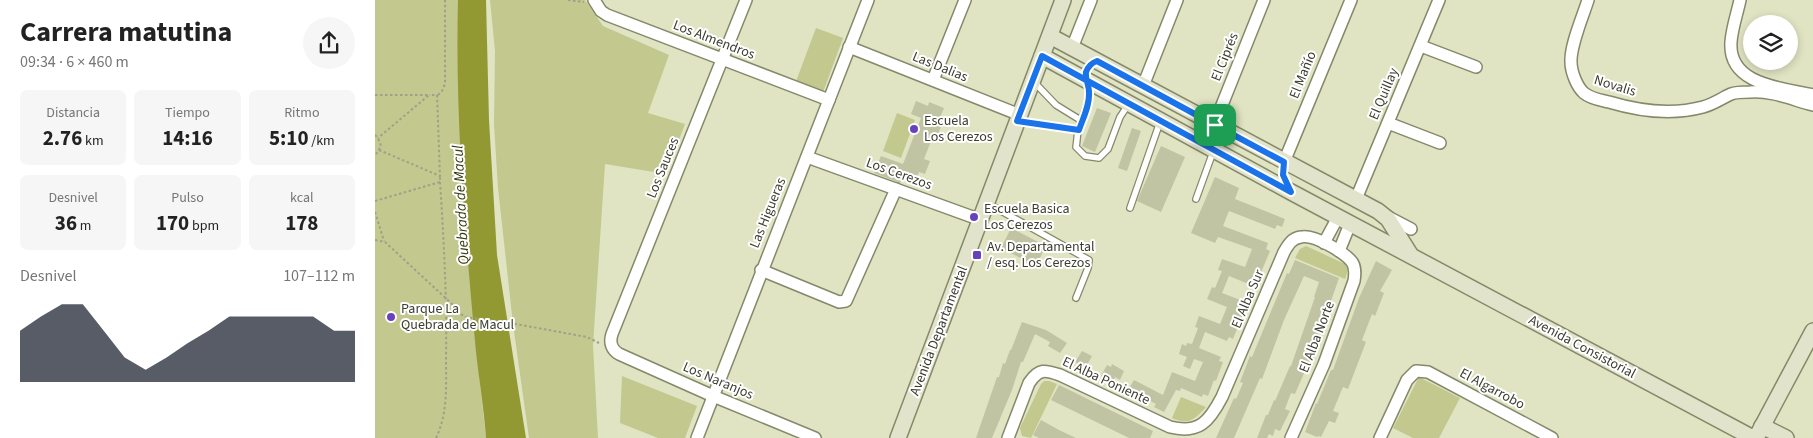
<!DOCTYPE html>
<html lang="es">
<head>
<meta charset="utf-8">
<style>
  :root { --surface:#fff; --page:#f6f6f6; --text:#222; --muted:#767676; --accent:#111827 }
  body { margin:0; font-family:"Source Sans 3",sans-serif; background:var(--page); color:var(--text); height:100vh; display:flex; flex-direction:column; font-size:19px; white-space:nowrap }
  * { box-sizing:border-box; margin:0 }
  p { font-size:16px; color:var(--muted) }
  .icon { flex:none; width:28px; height:28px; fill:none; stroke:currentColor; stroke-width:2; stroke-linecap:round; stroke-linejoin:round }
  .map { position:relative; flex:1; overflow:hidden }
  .sheet { display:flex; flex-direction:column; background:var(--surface); width:375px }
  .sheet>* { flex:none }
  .controls { position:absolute; left:1368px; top:15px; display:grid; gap:10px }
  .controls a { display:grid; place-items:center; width:55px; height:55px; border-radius:50%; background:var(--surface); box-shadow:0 2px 8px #0003; font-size:25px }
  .pin { position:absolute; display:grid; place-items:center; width:42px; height:42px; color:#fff; margin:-21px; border-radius:10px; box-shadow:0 2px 8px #0006 }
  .round { display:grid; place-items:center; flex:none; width:52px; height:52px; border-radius:26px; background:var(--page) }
  .overview { display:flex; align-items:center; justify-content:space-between; height:85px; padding:0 20px }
  h1 { font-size:28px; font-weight:700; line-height:38px }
  .figures { display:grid; grid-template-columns:repeat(3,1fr); gap:8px; height:85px; padding:5px 20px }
  .figures div { display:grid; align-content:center; border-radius:8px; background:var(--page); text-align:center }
  .figures b { font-size:21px; font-weight:700 }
  .figures small { font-size:14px; font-weight:400 }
  .figures p { font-size:14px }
  .chart { height:140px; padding:10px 20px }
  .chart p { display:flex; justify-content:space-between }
  .chart svg { width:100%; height:90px; margin-top:5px; fill:var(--accent); opacity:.7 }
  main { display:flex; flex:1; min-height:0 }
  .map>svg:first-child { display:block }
  .green { fill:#c2c88e }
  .water { fill:#939932 }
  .building { fill:#c0c4a3 }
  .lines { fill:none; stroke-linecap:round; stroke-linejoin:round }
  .lane-casing { stroke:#85896a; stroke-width:8 }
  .street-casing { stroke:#85896a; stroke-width:14 }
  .secondary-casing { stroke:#85896a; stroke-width:18 }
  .path { stroke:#9ea187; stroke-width:2; stroke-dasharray:2.5 2.5; stroke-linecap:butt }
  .lane { stroke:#fff; stroke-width:5.5 }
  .street { stroke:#fff; stroke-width:11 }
  .secondary { stroke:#e2e3cb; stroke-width:15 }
  .route-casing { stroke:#fff; stroke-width:10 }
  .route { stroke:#1a73e8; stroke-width:6 }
  .poi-dot { fill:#6742ba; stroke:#fff; stroke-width:2 }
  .labels { text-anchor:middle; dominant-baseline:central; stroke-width:4; stroke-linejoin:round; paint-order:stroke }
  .street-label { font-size:14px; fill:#3c3e30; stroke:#fff }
  .poi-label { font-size:14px; fill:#3c3e30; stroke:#fff; text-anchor:start }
  .water-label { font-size:15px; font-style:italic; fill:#37390f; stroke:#fff }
</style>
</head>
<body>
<main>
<section class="sheet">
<div class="overview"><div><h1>Carrera matutina</h1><p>09:34 · 6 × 460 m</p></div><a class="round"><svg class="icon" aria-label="share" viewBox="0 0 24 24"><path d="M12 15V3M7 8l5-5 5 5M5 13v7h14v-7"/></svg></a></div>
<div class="figures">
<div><p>Distancia</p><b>2.76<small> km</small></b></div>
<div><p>Tiempo</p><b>14:16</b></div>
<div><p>Ritmo</p><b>5:10<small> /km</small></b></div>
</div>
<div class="figures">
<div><p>Desnivel</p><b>36<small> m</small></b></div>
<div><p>Pulso</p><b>170<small> bpm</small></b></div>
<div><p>kcal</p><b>178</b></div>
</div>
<div class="chart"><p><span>Desnivel</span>107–112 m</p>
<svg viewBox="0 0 160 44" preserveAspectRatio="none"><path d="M0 44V19L10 12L20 6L30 6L40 19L50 32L60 38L70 32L80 25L90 19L100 12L110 12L120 12L130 12L140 12L150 19L160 19V44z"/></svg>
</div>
</section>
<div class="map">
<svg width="1438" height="438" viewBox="0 0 1438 438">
  <rect width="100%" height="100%" fill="#e0e4c2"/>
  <g class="green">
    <path d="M 0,0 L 83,0 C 83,147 94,292 111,438 L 0,438 Z"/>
    <path d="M 115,0 L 210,0 L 228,26 L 294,55 L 273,113 L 310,124 L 291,174 L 230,164 L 218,345 L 223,438 L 154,438 L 138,324 L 123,188 L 119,125 L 120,51 Z"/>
    <path d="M 441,28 L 468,38 L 447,95 L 420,84 Z"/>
    <path d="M 522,113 L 540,120 L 526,158 L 508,151 Z"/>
    <path d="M 931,246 L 970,264 L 973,270 L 970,279 L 920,258 L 925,249 Z"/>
    <path d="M 247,376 L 322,406 L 310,438 L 283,438 L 245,423 Z"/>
    <path d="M 1044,377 L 1085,398 L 1064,438 L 1038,438 L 1018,428 Z"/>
    <path d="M 669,381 L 674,381 L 682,384 L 656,438 L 647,436 L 645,428 L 666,384 Z"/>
    <path d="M 806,397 L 831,407 C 819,420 814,425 797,418 Z"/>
  </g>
  <path class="water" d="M 83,0 L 111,0 L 114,120 L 122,255 L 151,438 L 111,438 C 109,409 104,380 101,352 C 90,235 80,117 83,0 Z"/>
  <g class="building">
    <path d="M 541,101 L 553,106 L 554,102 L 569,108 L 564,120 L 568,121 L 562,137 L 558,136 L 549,159 L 555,161 L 550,174 L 544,172 L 539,184 L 526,179 L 525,183 L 499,173 L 506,156 L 528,164 L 546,118 L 536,114 Z"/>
    <path d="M 722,108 L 736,113 L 720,152 L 707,146 Z"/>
    <path d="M 757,128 L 766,131 L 752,171 L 743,168 Z"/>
    <path d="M 786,146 L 810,157 L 786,212 L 762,201 Z"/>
    <path d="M 840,177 L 864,188 L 860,199 L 910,219 L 907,227 L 902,225 L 900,229 L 854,211 L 848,226 L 893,243 L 891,249 L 895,251 L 882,282 L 878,281 L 876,285 L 854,276 L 847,293 L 868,301 L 867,305 L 871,307 L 858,339 L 854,337 L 852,341 L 830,332 L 824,348 L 846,357 L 844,361 L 848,362 L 841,381 L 839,380 L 833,396 L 828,394 L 827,397 L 806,388 L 805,391 L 801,390 L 789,412 L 779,407 L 781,404 L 753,390 L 759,380 L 788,395 L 797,372 L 820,381 L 828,362 L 819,359 L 815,369 L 808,366 L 812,357 L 804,354 L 807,344 L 811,346 L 812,343 L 817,344 L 823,328 L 820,327 L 824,316 L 845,324 L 852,307 L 832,299 L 837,287 L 840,288 L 847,271 L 843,270 L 847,259 L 870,267 L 877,249 L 843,237 L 840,243 L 816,233 Z"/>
    <path d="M 636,228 L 671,246 L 661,266 L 626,248 Z"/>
    <path d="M 920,260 L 964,278 L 934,364 L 933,364 L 920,394 L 916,393 L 910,409 L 915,411 L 905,431 L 900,429 L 898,436 L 894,434 L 892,438 L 882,438 L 891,415 L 893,415 L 899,400 L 900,401 L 915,366 L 916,366 L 940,297 L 939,297 L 944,282 L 929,276 L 909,320 L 887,379 L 885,378 L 859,438 L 841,438 L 859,398 L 861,399 L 868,383 L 865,382 L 875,356 L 877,357 L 912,273 L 914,274 Z"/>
    <path d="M 1001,261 L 1017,270 L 1005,291 L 1009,293 L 1000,316 L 997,314 L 987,340 L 991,342 L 973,389 L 968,387 L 958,411 L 964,413 L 960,423 L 954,421 L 946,437 L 943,436 L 942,437 L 930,432 L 941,403 L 942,404 L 956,370 L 958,370 L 984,298 Z"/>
    <path d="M 647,322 L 671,330 L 692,343 L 685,353 L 673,346 L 675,342 L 660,334 L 648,362 L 646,362 L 637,390 L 617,438 L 601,438 L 622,377 L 624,377 L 628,363 L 630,364 L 635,350 L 636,350 Z"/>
    <path d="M 707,351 L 717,356 L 711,367 L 700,362 Z"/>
    <path d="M 737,364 L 749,371 L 745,380 L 740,377 L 738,382 L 726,376 L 732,365 L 736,367 Z"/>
    <path d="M 684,385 L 778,431 L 775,438 L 754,438 L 676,400 Z"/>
    <path d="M 666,420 L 684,430 L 701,438 L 664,438 L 658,435 Z"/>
  </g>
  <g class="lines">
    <g class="lane-casing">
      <g id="lane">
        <path d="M 659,82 L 681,105 L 707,121"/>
        <path d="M 713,84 C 717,102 707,114 703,131 C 702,136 702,142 701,147 L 710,156 L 724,158 L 733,149 L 745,117 L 753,105"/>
        <path d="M 644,121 L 704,130"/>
        <path d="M 821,199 L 838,152"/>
        <path d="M 612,203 L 714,260 L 713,268 L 701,298"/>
        <path d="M 755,208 L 785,122"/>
      </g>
    </g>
    <g class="street-casing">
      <g id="street">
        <path d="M 219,0 L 226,11 L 232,15 L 454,100"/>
        <path d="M 371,0 L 237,334 C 234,343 237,350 244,354 L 338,396 L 440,438"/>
        <path d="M 1213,0 C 1208,16 1195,46 1196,62 C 1196,72 1202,87 1209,93 C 1216,99 1226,100 1234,102 C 1264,111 1298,115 1328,107 C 1339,104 1347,98 1356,94 C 1361,92 1369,92 1375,92 C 1396,90 1418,100 1438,105"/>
        <path d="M 1365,0 C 1362,14 1357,28 1356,42 C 1353,85 1407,88 1438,95"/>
        <path d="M 1046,46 L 1101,67"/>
        <path d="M 474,47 L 645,115"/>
        <path d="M 697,48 L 716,0"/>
        <path d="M 558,80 L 590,0"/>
        <path d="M 768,86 L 802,0"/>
        <path d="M 1013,123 L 1065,143"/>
        <path d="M 839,125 L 889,0"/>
        <path d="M 432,157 L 606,220"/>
        <path d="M 909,162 L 976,0"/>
        <path d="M 981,199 L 1064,0"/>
        <path d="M 1011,216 L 1036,229"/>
        <path d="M 949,243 L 963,217"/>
        <path d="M 964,251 L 975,224"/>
        <path d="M 386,270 L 464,302 L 471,301 L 521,189"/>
        <path d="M 322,438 L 493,0"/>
        <path d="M 633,438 L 654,383 C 664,368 670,370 685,375 L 795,427 C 824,434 834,422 847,397 L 909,252 C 913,245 917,238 926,237 C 939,234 969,252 977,262 C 981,268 980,275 979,281 L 949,364 L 916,438"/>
        <path d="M 1005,438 L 1032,380 L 1041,371 L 1053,372 L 1177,438"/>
      </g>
    </g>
    <g class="secondary-casing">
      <g id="secondary">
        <path d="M 675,36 L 1003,211 L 1013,219 L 1035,254"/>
        <path d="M 667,56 L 916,192 L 1378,438"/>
        <path d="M 1387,426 L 1411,438"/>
        <path d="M 523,438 L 688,0"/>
        <path d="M 1381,438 L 1438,331"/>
      </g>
    </g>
    <g class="path">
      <path d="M 193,0 L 209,2"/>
      <path d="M 0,95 L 54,95 L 3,138"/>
      <path d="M 63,95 L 67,91 L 70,84 L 70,0"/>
      <path d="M 0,135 L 3,138 L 6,146 L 0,156"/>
      <path d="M 4,150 L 65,176 L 62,95 L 54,95"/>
      <path d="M 0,201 L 65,182 L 65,176"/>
      <path d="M 0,212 L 9,241"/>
      <path d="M 0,240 L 10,242 L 77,304 L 89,317 L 135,323 L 212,337 L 224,343"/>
      <path d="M 61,438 C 73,413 71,386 71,359 C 72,300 69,242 65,182"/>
    </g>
    <use href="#lane" class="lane"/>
    <use href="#street" class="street"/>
    <use href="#secondary" class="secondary"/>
  </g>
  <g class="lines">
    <g class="route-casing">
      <path id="route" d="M 840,125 L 722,61 C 716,63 713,67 711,72 C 710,79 714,85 714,92 C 715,105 708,118 704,130 L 642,121 L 667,56 C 750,102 833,147 916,192 L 908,175 L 909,162 L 840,125"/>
    </g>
    <use href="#route" class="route"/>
  </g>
  <g class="poi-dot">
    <circle cx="539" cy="129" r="5"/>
    <circle cx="599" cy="217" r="5"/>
    <rect x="597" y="250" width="10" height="10" rx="2.5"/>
    <circle cx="16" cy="317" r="5"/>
  </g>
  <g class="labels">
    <g class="street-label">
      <text transform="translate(339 40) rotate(21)">Los Almendros</text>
      <text transform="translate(850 57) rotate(-68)">El Ciprés</text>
      <text transform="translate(565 67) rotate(22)">Las Dalias</text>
      <text transform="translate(928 75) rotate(-68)">El Mañío</text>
      <text transform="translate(1240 86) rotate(17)">Novalis</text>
      <text transform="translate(1009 94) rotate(-67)">El Quillay</text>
      <text transform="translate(288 168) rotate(-68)">Los Sauces</text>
      <text transform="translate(524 174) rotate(20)">Los Cerezos</text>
      <text transform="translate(393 213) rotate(-68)">Las Higueras</text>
      <text transform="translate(873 299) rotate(-67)">El Alba Sur</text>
      <text transform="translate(564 331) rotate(-69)">Avenida Departamental</text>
      <text transform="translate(942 337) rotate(-69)">El Alba Norte</text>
      <text transform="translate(1207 347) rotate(28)">Avenida Consistorial</text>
      <text transform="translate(343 381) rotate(23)">Los Naranjos</text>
      <text transform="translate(731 381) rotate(25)">El Alba Poniente</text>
      <text transform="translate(1117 389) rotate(28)">El Algarrobo</text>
    </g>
    <g class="poi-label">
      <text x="549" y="121">Escuela<tspan x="549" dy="16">Los Cerezos</tspan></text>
      <text x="609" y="209">Escuela Basica<tspan x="609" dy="16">Los Cerezos</tspan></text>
      <text x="612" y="247">Av. Departamental<tspan x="612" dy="16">/ esq. Los Cerezos</tspan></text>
      <text x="26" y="309">Parque La<tspan x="26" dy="16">Quebrada de Macul</tspan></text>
    </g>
    <g class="water-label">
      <text transform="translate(86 205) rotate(-93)">Quebrada de Macul</text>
    </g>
  </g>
</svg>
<div class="controls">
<a><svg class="icon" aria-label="layers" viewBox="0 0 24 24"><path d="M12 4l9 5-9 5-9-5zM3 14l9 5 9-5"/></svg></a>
</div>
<div class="pin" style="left:840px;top:125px;background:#1e9e55"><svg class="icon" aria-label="arrive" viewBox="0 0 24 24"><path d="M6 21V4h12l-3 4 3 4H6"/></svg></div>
</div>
</main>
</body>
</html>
